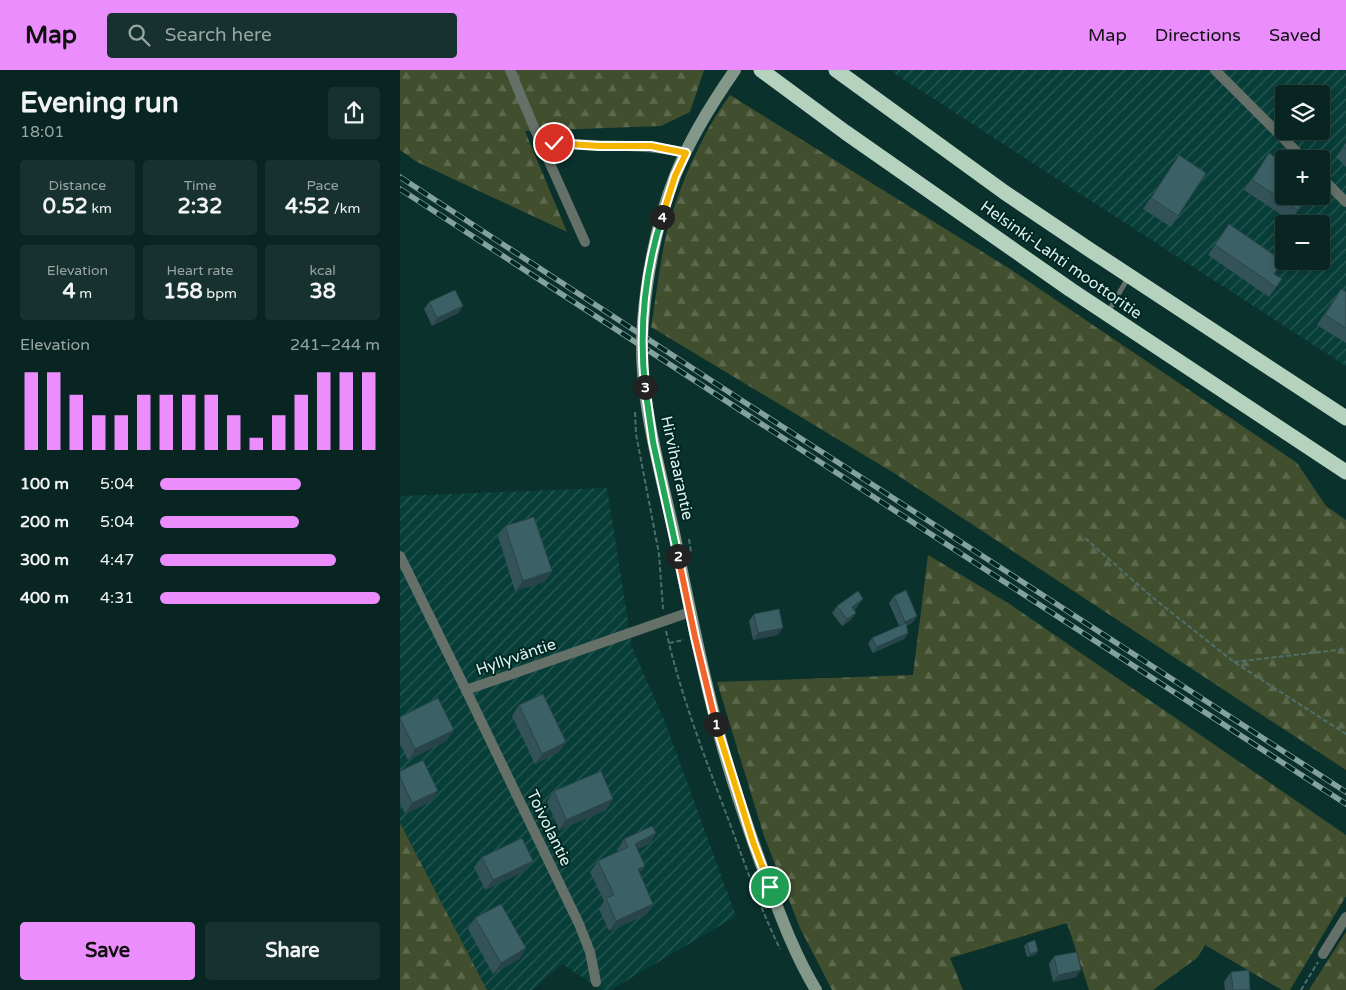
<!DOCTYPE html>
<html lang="en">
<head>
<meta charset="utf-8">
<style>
  :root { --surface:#082521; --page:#16312e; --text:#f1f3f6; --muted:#98a5a5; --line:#29423f; --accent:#eb8dfc }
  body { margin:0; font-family:"Varela Round",sans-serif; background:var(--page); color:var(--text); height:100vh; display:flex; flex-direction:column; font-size:19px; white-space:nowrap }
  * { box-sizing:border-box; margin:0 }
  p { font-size:16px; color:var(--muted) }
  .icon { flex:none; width:28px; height:28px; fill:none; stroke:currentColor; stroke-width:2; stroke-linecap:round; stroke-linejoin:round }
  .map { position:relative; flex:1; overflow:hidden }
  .sheet { display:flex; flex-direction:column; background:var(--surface); width:400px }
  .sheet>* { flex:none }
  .controls { position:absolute; left:875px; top:15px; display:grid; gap:10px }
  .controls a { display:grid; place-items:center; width:55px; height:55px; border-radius:5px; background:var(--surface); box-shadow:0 2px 8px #0003,0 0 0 1px var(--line); font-size:25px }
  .pin { position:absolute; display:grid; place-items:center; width:42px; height:42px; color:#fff; margin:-21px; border:2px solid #fff; border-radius:50%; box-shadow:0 1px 5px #0007 }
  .km { position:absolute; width:25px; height:25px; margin:-12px; border-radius:50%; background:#222; color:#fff; font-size:14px; line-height:25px; text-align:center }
  .round { display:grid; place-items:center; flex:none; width:52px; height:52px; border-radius:5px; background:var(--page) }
  .head { display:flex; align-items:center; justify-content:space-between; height:85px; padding:0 20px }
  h1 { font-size:28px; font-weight:700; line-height:38px }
  .figures { display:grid; grid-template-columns:repeat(3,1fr); gap:8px; height:85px; padding:5px 20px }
  .figures div { display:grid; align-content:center; border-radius:5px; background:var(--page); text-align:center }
  .figures b { font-size:21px; font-weight:700 }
  .figures small { font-size:14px; font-weight:400 }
  .figures p { font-size:14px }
  .chart { height:140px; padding:10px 20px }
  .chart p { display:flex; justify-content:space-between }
  .chart svg { width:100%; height:90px; margin-top:5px; stroke:var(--accent); stroke-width:6 }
  .cta { display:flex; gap:10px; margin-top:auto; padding:10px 20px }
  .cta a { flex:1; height:58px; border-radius:5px; background:var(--accent); color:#111; font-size:20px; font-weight:700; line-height:58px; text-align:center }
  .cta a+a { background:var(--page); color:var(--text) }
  ul { padding:0 20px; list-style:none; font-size:16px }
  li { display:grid; grid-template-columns:80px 60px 1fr; align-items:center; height:38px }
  li i { height:12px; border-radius:6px; background:var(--accent) }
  header { display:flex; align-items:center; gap:30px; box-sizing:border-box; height:70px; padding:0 25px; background:var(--accent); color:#111 }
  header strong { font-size:24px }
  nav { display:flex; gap:28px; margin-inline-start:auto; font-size:18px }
  .search { width:350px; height:45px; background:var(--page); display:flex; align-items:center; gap:12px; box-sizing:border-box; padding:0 18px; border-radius:5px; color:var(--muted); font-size:19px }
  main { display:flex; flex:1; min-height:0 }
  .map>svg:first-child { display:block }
  .industrial { fill:url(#industrial-furrows); fill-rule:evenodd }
  .forest { fill:url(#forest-firs) }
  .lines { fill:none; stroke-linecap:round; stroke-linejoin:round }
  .path { stroke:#4e6f6a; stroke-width:2; stroke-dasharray:5 2.5; stroke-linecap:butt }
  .lane { stroke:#647068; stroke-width:5 }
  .street { stroke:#647068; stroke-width:10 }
  .secondary { stroke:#84988a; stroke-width:12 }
  .highway { stroke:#b4d2bd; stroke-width:15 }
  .rail-casing { stroke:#85a19d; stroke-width:5.5 }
  .rail { stroke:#002722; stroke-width:4; stroke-dasharray:11; stroke-linecap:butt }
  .wall { fill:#335359 }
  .shaded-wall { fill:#294448 }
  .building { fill:#3b6167; stroke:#294448 }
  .split-1-casing { stroke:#fff; stroke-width:10 }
  .split-2-casing { stroke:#fff; stroke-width:10 }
  .split-3-casing { stroke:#fff; stroke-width:10 }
  .split-4-casing { stroke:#fff; stroke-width:10 }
  .split-5-casing { stroke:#fff; stroke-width:10 }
  .split-1 { stroke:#f5b400; stroke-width:6 }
  .split-2 { stroke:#f0652b; stroke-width:6 }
  .split-3 { stroke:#22a559; stroke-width:6 }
  .split-4 { stroke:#22a559; stroke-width:6 }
  .split-5 { stroke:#f5b400; stroke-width:6 }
  .labels { text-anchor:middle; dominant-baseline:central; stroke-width:4; stroke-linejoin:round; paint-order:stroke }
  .street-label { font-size:16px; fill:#dcf0ec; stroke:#002722 }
</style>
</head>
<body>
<header>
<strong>Map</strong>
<div class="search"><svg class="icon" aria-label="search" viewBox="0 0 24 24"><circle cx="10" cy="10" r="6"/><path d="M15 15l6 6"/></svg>Search here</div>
<nav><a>Map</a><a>Directions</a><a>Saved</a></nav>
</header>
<main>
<section class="sheet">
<div class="head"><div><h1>Evening run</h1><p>18:01</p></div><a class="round"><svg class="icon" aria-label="share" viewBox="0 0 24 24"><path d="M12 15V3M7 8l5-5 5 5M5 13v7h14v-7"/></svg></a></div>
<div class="figures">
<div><p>Distance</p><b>0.52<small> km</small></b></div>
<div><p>Time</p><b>2:32</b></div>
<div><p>Pace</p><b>4:52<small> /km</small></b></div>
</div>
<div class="figures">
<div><p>Elevation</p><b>4<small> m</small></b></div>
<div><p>Heart rate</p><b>158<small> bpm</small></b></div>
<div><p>kcal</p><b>38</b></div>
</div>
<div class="chart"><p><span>Elevation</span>241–244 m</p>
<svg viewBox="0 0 160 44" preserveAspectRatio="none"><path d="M5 44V6M15 44V6M25 44V17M35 44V27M45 44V27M55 44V17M65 44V17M75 44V17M85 44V17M95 44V27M105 44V38M115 44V27M125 44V17M135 44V6M145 44V6M155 44V6"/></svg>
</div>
<ul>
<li><b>100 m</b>5:04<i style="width:64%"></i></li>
<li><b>200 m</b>5:04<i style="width:63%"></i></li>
<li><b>300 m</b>4:47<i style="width:80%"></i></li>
<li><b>400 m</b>4:31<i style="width:100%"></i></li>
</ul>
<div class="cta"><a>Save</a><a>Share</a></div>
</section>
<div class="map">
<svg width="946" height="920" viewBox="0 0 946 920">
  <defs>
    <pattern id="industrial-furrows" width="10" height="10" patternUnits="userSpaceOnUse" patternTransform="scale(1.25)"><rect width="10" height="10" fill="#083e38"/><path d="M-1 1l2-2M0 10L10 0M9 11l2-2" fill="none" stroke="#2b5a55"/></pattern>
    <pattern id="forest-firs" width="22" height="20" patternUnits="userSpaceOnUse" patternTransform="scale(1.25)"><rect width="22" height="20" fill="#424f2e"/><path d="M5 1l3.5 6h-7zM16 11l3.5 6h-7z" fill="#5d694c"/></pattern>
  </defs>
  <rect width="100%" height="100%" fill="#0a312c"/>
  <g class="industrial">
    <path d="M 489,0 L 946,0 L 946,296 ZM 884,24 L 921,24 L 921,61 L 884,61 ZM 884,89 L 921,89 L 921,126 L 884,126 ZM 884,154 L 921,154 L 921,191 L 884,191 Z"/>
    <path d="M 207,418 L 232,577 L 265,652 L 336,846 L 211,920 L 202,920 L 162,894 L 132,920 L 87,920 L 0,753 L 0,426 Z"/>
  </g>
  <g class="forest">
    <path d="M 0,0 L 304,0 L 290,42 L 261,56 L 125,61 L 167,162 L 17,92 L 0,80 Z"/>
    <path d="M 330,25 L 610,199 L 897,393 L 926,436 L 946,450 L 946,700 L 494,403 L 251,257 C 256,228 259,199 265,170 C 276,123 301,64 330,25 Z"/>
    <path d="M 528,485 L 608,533 L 946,765 L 946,826 L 890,920 L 882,920 L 805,875 L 797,888 L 753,920 L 689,920 L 667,853 L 550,888 L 563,920 L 432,920 L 400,858 L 364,766 L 317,612 L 513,605 Z"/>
    <path d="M 0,753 L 87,920 L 0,920 Z"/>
    <path d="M 946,862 L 946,920 L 909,920 Z"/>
  </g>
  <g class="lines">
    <g class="path">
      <path d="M 235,342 L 236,364 L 259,484 L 263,539"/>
      <path d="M 685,468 L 752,527 L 834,592 L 946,664"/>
      <path d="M 289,469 L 291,482"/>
      <path d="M 266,561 C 280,622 302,680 324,738 C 342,785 358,834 380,879"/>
      <path d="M 269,573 L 284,570"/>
      <path d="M 834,592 L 946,579"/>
      <path d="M 901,920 L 918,892"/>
    </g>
    <path class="lane" d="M 708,242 L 728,208"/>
    <g class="street">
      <path d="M 110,0 L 139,69 C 187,80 237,71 286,83"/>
      <path d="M 815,0 L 904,89"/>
      <path d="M 139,69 L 185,172"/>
      <path d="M 921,107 L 946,132"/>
      <path d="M 0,486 L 66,620 L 290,542"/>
      <path d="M 66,620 L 179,854 L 190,882 L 196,912"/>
      <path d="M 923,884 L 946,847"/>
    </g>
    <path class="secondary" d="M 335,0 C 312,33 290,68 275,106 C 257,152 247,203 243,252 C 237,322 259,395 274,463 C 287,524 299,586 315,648 C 328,701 346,753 365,805 C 380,844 394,884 416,920"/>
    <g class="highway">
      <path d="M 361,0 L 445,62 L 671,220 L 946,402"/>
      <path d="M 436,0 L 604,122 L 690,180 L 946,348"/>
    </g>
    <g class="rail-casing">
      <g id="rail">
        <path d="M 0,107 L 341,330 L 470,413 L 946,722"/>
        <path d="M 0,119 L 946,734"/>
      </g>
    </g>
    <use href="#rail" class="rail"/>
  </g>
  <g class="wall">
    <path d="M 946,73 L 946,97 L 936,87 Z"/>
    <path d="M 869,83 L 898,140 L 891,151 L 844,120 Z"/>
    <path d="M 772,96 L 778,146 L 771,157 L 743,139 Z"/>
    <path d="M 829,154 L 874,204 L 882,209 L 869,227 L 808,185 Z"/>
    <path d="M 941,219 L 946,222 L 946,273 L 917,255 Z"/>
    <path d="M 29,232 L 63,236 L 58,243 L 32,256 L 24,239 Z"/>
    <path d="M 105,456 L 152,501 L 144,512 L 115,521 L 98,466 Z"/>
    <path d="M 494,526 L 517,546 L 512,553 L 506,556 L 508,563 L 504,569 L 473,583 L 468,574 L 472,568 L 499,556 L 489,533 Z"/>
    <path d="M 437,536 L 458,536 L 454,540 L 451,550 L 442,556 L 432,543 Z"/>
    <path d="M 354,544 L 378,565 L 353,570 L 349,551 Z"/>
    <path d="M 119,635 L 159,682 L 135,694 L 112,646 Z"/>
    <path d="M 0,647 L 54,660 L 46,671 L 8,690 L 0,674 Z"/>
    <path d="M 0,701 L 31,731 L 5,744 L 0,733 Z"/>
    <path d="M 154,721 L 213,729 L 206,740 L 159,760 L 147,732 Z"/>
    <path d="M 256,763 L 249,774 L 237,779 L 240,804 L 253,834 L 246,845 L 209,861 L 199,839 L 204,831 L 190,802 L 198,791 L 218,782 L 217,780 L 224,769 Z"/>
    <path d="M 82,787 L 133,791 L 125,801 L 85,820 L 74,797 Z"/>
    <path d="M 75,848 L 126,878 L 119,889 L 93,904 L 68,859 Z"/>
    <path d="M 627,873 L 638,881 L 635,885 L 627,887 L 624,876 Z"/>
    <path d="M 654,886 L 676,907 L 653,912 L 649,894 Z"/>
    <path d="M 831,902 L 850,920 L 825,920 L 824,912 Z"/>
  </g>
  <g class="shaded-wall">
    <path d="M 63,236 L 58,243 L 32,256 L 37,248 Z"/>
    <path d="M 152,501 L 144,512 L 115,521 L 123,511 Z"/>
    <path d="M 463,529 L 458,536 L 447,544 L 452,537 Z"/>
    <path d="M 456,543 L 451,550 L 442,556 L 447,549 Z"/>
    <path d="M 517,546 L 512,553 L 501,559 L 505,552 Z"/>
    <path d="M 383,558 L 378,565 L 353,570 L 358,563 Z"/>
    <path d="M 508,563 L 504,569 L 473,583 L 477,577 Z"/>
    <path d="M 54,660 L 46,671 L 8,690 L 15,679 Z"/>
    <path d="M 166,672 L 159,682 L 135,694 L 142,684 Z"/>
    <path d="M 38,721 L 31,731 L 5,744 L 12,733 Z"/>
    <path d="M 213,729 L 206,740 L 159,760 L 166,750 Z"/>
    <path d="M 256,763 L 249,774 L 227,784 L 235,774 Z"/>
    <path d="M 133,791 L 125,801 L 85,820 L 93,810 Z"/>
    <path d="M 245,796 L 238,806 L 238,799 Z"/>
    <path d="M 253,834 L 246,845 L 209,861 L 216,851 Z"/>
    <path d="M 126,878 L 119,889 L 93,904 L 101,893 Z"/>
    <path d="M 638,881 L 635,885 L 627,887 L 630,884 Z"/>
    <path d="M 681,900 L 676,907 L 653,912 L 658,905 Z"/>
  </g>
  <g class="building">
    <path d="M 946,73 L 946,79 L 943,76 Z"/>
    <path d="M 869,83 L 884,93 L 884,126 L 907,126 L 898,140 L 852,110 Z"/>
    <path d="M 779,85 L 806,103 L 778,146 L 751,128 Z"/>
    <path d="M 829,154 L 883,191 L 874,204 L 882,209 L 876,217 L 815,175 Z"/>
    <path d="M 941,219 L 946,222 L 946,258 L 925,245 Z"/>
    <path d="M 55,220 L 63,236 L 37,248 L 29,232 Z"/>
    <path d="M 134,447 L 152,501 L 123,511 L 105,456 Z"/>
    <path d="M 506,520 L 517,546 L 505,552 L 494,526 Z"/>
    <path d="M 458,521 L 463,529 L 452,537 L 456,543 L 447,549 L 437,536 Z"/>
    <path d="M 379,539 L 383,558 L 358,563 L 354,544 Z"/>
    <path d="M 506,553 L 508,563 L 477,577 L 472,568 Z"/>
    <path d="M 143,624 L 166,672 L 142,684 L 119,635 Z"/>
    <path d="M 38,628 L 54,660 L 15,679 L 0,649 L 0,647 Z"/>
    <path d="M 23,690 L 38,721 L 12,733 L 0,707 L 0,701 Z"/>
    <path d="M 201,701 L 213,729 L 166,750 L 154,721 Z"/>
    <path d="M 252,756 L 256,763 L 235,774 L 245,796 L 238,799 L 253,834 L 216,851 L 206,828 L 214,825 L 198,791 L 228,777 L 224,769 Z"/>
    <path d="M 122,768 L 133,791 L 93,810 L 82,787 Z"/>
    <path d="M 101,834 L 126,878 L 101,893 L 75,848 Z"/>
    <path d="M 635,870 L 638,881 L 630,884 L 627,873 Z"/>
    <path d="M 677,882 L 681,900 L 658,905 L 654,886 Z"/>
    <path d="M 849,900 L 850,920 L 833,920 L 831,902 Z"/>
  </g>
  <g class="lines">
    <g class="split-1-casing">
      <path id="split-1" d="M 316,654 L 353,772 L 370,817"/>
    </g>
    <g class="split-2-casing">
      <path id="split-2" d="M 278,486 L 295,567 L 316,654"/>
    </g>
    <g class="split-3-casing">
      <path id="split-3" d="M 245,317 L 253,372 L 278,486"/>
    </g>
    <g class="split-4-casing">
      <path id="split-4" d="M 245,317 C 239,260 245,201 262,147"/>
    </g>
    <g class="split-5-casing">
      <path id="split-5" d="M 154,73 L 199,76 L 251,76 L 286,83 L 275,106 L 262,147"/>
    </g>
    <use href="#split-1" class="split-1"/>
    <use href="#split-2" class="split-2"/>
    <use href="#split-3" class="split-3"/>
    <use href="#split-4" class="split-4"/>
    <use href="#split-5" class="split-5"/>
  </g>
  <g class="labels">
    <g class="street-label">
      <text transform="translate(661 190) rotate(35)">Helsinki-Lahti moottoritie</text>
      <text transform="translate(277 398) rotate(78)">Hirvihaarantie</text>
      <text transform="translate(116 587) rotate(-19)">Hyllyväntie</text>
      <text transform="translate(149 758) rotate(64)">Toivolantie</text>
    </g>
  </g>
</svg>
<div class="controls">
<a><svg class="icon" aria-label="layers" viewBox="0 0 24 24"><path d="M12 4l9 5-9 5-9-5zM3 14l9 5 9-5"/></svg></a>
<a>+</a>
<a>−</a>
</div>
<div class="pin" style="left:370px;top:817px;background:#1e9e55"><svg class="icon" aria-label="arrive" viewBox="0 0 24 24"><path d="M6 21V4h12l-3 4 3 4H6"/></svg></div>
<div class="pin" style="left:154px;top:73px;background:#d93025"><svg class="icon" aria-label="check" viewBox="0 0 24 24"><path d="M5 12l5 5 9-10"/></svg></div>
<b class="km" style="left:316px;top:654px">1</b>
<b class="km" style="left:278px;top:486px">2</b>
<b class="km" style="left:245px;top:317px">3</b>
<b class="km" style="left:262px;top:147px">4</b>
</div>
</main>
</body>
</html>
